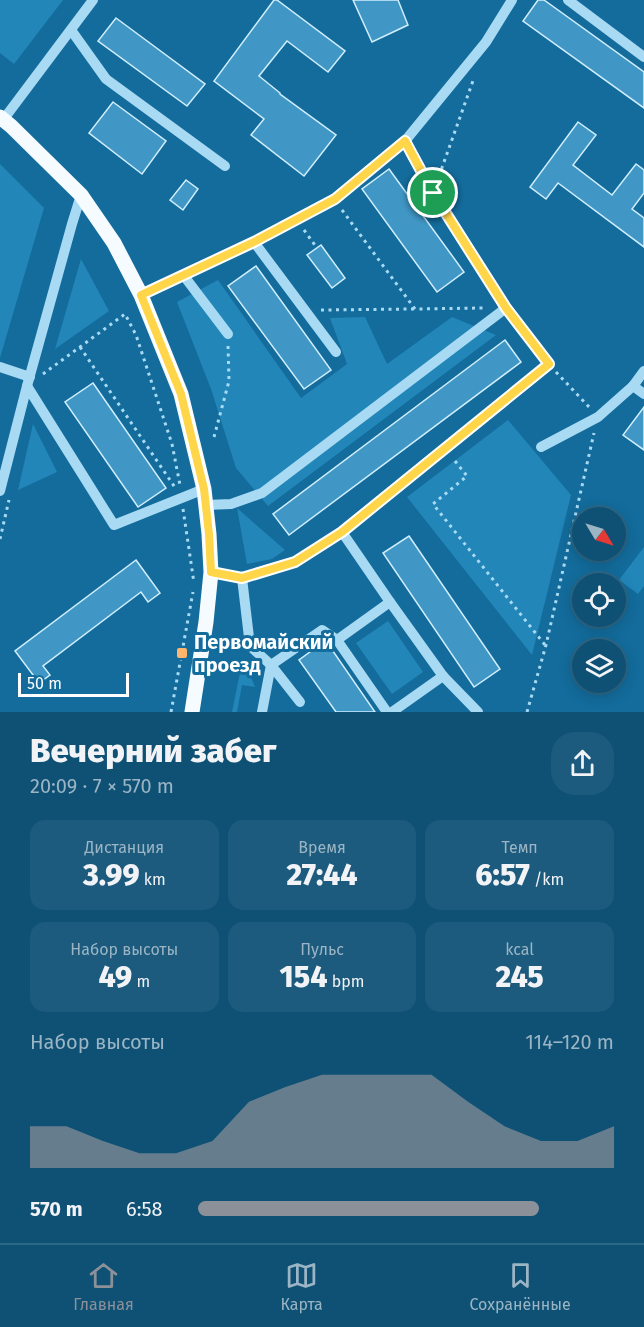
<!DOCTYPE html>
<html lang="ru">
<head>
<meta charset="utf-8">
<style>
  :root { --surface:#0e5175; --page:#1c5b7d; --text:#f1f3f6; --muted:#9bb5c5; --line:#2e6887; --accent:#8c9099 }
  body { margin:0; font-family:"Fira Sans",sans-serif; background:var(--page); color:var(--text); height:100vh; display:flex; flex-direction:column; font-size:22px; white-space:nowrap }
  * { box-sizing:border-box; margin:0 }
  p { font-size:20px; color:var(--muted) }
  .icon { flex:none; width:33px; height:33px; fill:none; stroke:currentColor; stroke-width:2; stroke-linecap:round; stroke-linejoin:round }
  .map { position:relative; height:712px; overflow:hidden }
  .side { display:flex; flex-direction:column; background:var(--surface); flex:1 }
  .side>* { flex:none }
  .needle { width:39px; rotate:128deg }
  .fabs { position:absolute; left:572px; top:507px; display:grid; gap:12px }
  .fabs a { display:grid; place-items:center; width:54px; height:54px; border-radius:50%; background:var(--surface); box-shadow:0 3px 15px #0003,0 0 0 2px var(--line); font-size:30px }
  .scale { position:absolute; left:18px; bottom:15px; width:111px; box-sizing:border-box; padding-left:6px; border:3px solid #fff; border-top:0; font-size:16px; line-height:21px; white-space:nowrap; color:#fff; -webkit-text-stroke:4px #136c9c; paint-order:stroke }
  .pin { position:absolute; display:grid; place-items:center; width:51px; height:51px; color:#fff; margin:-26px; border:3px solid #fff; border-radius:50%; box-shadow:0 2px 6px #0007 }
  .round { display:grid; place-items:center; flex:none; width:63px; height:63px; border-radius:24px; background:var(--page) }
  .headline { display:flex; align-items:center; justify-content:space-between; height:102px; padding:0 30px }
  h1 { font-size:33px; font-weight:800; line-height:45px }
  .metrics { display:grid; grid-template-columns:repeat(3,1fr); gap:9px; height:102px; padding:6px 30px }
  .metrics div { display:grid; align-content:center; border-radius:15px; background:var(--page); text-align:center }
  .metrics b { font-size:30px; font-weight:800 }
  .metrics small { font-size:16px; font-weight:400 }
  .metrics p { font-size:16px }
  .chart { height:168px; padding:12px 30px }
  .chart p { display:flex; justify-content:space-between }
  .chart svg { width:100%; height:108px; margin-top:6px; fill:var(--accent); opacity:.7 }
  ul { padding:0 30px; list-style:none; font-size:20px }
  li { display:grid; grid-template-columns:96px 72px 1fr; align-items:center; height:45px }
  li i { height:15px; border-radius:8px; background:var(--accent) }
  .dock { display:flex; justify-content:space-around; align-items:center; height:84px; border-top:2px solid var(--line); background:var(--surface); font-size:16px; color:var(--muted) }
  .dock a { display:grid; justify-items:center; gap:3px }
  .dock .current { color:var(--accent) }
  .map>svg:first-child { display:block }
  .green { fill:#2286b9 }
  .building { fill:#4097c5; stroke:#d0eefd; stroke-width:1.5 }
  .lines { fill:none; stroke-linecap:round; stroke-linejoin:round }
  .path { stroke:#a8daf4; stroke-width:3; stroke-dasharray:3 4.5; stroke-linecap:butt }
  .minor { stroke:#a8daf4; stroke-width:10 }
  .major { stroke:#f5fbff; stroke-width:15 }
  .route-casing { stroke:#fff; stroke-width:12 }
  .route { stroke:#ffd54a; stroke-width:8 }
  .poi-dot { fill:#ffb56b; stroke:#136c9c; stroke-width:2 }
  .labels { text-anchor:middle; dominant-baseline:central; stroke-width:6; stroke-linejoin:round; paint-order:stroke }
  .poi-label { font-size:20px; font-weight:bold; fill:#fff; stroke:#136c9c; text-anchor:start }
</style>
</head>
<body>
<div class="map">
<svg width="644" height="712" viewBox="0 0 644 712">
  <rect width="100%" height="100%" fill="#136c9c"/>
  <g class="green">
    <path d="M 0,0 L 63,0 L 14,64 L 0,53 Z"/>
    <path d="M 0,164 L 44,208 L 0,358 Z"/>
    <path d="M 81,259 L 109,311 L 55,349 Z"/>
    <path d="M 218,280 L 301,398 L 347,364 L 330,318 L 365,317 L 387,364 L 452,317 L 496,335 L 268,506 L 236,468 L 211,389 L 177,302 Z"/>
    <path d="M 508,420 L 571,495 L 532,655 L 407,497 Z"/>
    <path d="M 33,424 L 57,472 L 18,490 Z"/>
    <path d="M 237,508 L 285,550 L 272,559 L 247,564 Z"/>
    <path d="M 644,547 L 644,586 L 638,594 L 619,580 Z"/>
    <path d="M 388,621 L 423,672 L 392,694 L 356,643 Z"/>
    <path d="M 243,658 L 255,687 L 242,685 L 237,712 L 232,712 Z"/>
  </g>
  <g class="building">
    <path d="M 274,0 L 277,0 L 345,51 L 328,72 L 287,41 L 259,76 L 280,93 L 280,94 L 336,135 L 304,176 L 251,135 L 264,119 L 214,81 Z"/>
    <path d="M 353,0 L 398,0 L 408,25 L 372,42 Z"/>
    <path d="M 538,0 L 544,0 L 644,72 L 644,108 L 523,21 Z"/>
    <path d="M 116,18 L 205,84 L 187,106 L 98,41 Z"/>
    <path d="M 113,102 L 166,141 L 142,174 L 89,133 Z"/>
    <path d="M 578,122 L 596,135 L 573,165 L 612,195 L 636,164 L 644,170 L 644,193 L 632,209 L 644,218 L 644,247 L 558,183 L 546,199 L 530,187 Z"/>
    <path d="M 389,169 L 464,272 L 437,292 L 362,189 Z"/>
    <path d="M 186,180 L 198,189 L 183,210 L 170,200 Z"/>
    <path d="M 321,245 L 345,278 L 332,288 L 307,255 Z"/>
    <path d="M 256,266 L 331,370 L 304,389 L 228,286 Z"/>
    <path d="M 505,340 L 521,362 L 289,535 L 273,514 Z"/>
    <path d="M 93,383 L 166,488 L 138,507 L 65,402 Z"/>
    <path d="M 644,407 L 644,450 L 623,435 Z"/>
    <path d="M 409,536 L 500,669 L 474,687 L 383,553 Z"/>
    <path d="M 136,560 L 160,593 L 148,602 L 141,592 L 43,666 L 50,675 L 39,683 L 15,651 Z"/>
    <path d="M 325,641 L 326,641 L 375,712 L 336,712 L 299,660 Z"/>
  </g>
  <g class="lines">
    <g class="path">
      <path d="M 439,176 L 474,78"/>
      <path d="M 342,210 L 415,309 L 483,308"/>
      <path d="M 304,230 L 317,248"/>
      <path d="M 321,310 L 415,309"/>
      <path d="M 80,347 L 176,489"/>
      <path d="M 556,372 L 591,409"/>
      <path d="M 43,374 L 125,314 L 136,335 L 172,444 L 180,485"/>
      <path d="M 214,437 L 229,381 L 228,345"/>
      <path d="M 455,461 L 467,476 L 433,504 L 545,645"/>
      <path d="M 183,509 L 194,583"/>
      <path d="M 0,539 L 9,500"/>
      <path d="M 171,712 L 193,592"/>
      <path d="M 527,712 L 546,645 L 594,433"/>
    </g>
    <g class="minor">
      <path d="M 568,0 L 644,57"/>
      <path d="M 71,30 L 106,79 L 225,166"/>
      <path d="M 3,120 L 93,0"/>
      <path d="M 254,242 L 336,352"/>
      <path d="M 184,276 L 228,334"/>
      <path d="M 141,295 L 254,242 L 335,199 L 405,141 L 486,42 L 512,0"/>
      <path d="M 0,367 L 30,377"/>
      <path d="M 644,371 L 633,386 L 644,394"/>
      <path d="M 27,386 L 114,525 L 204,489"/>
      <path d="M 541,447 L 598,417 L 633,386"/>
      <path d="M 0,491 L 27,386 L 72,224 L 81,195"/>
      <path d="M 206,505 L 231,504 L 262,493 L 506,308"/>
      <path d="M 342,532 L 390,602 L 443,676 L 392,712"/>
      <path d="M 211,572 L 242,578 L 295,562 L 342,532 L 549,364 L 506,308 L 433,193 L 405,141"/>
      <path d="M 242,578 L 250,646 L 271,665 L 300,702"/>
      <path d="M 337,640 L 390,602"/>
      <path d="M 443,676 L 478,712"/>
      <path d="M 262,712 L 271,665 L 322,630 L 337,640 L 387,712"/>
    </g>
    <path class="major" d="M 0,117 L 11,126 L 81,195 L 114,243 L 141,295 L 181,394 L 204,489 L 209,534 L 211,572 L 206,622 L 192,712"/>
  </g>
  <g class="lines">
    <g class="route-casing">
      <path id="route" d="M 405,141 L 433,193 L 506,308 L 549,364 L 342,532 L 295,562 L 242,578 L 211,572 L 209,534 L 204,489 L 181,394 L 141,295 L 254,242 L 335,199 Z"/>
    </g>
    <use href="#route" class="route"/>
  </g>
  <rect class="poi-dot" x="176" y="647" width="12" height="12" rx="3"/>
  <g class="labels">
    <g class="poi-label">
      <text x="194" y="642">Первомайский<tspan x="194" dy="23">проезд</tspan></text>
    </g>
  </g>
</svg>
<div class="fabs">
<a><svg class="needle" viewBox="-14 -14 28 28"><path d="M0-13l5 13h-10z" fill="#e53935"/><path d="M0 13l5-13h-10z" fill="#9bb5c5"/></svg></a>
<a><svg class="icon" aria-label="locate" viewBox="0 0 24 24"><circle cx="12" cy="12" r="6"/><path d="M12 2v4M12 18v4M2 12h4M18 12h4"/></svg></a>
<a><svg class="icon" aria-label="layers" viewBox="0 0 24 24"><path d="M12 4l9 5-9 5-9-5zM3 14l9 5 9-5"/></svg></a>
</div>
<div class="scale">50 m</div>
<div class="pin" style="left:433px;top:193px;background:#1e9e55"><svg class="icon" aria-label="arrive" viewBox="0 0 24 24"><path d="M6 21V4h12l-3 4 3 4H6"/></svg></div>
</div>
<section class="side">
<div class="headline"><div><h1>Вечерний забег</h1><p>20:09 · 7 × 570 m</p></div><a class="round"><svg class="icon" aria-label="share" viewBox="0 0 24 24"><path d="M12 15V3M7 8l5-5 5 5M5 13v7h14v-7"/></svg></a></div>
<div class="metrics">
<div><p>Дистанция</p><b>3.99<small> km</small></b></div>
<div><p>Время</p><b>27:44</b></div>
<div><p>Темп</p><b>6:57<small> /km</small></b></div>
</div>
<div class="metrics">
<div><p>Набор высоты</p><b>49<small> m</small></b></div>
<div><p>Пульс</p><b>154<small> bpm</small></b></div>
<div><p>kcal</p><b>245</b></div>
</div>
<div class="chart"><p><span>Набор высоты</span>114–120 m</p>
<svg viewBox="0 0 160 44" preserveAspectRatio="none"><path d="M0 44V27L10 27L20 33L30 38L40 38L50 33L60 17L70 11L80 6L90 6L100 6L110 6L120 17L130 27L140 33L150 33L160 27V44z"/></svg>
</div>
<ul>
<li><b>570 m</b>6:58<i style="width:82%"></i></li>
</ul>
</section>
<nav class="dock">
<a class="current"><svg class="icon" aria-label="home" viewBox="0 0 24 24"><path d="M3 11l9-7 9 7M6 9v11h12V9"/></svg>Главная</a>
<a><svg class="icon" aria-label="map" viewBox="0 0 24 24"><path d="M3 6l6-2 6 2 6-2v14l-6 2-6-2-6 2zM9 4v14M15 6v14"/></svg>Карта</a>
<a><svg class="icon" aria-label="saved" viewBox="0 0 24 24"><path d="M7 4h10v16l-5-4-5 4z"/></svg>Сохранённые</a>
</nav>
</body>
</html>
